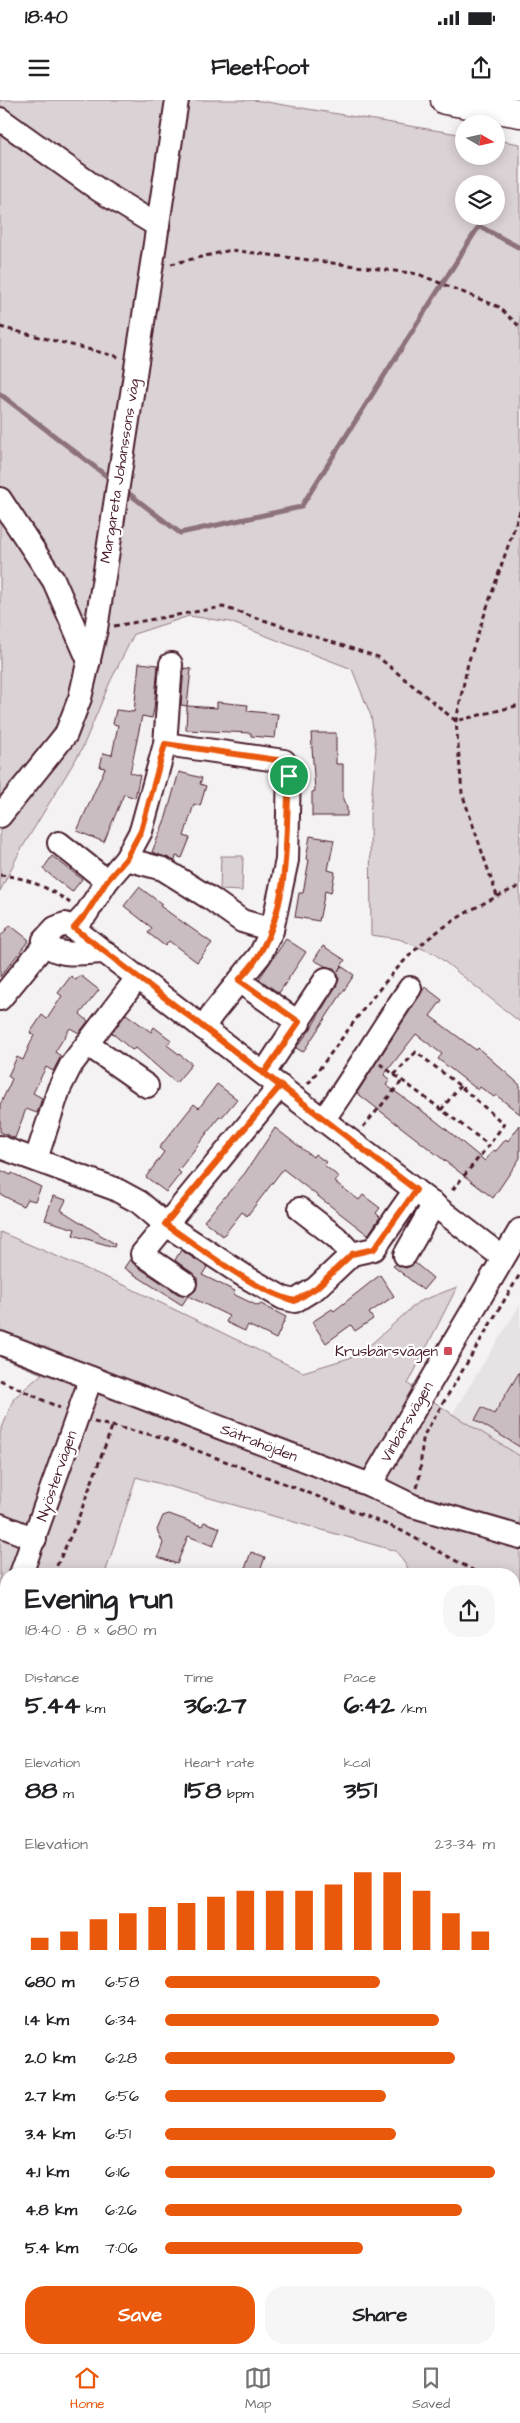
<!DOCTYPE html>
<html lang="en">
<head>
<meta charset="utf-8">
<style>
  :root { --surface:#fff; --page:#f6f6f6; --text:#202124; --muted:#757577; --line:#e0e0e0; --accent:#ea580c }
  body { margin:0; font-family:"Architects Daughter",sans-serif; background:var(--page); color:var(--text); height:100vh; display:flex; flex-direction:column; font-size:19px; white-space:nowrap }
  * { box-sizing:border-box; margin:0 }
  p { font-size:16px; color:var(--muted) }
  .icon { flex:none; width:28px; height:28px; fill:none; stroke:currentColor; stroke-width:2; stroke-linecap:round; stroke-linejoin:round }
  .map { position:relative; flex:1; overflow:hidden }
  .side { position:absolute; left:0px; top:1468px; width:520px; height:786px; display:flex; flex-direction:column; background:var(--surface); border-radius:20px 20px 0 0; box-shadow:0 2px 12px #0003 }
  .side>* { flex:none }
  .needle { width:32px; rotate:99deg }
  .controls { position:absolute; left:455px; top:15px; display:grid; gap:10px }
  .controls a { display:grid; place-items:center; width:50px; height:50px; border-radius:50%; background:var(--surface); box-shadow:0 2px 12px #0003; font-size:25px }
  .pin { position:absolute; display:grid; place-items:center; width:42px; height:42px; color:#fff; margin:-21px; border:2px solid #fff; border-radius:50%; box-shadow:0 1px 5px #0007 }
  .round { display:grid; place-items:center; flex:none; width:52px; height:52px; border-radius:20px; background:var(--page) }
  .head { display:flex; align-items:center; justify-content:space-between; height:85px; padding:0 25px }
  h1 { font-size:28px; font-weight:800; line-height:38px }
  .stats { display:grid; grid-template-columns:repeat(3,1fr); gap:8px; height:85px; padding:5px 25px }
  .stats div { display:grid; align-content:center }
  .stats b { font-size:25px; font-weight:800 }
  .stats small { font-size:14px; font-weight:400 }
  .stats p { font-size:14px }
  .chart { height:140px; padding:10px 25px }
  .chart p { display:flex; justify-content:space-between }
  .chart svg { width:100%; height:90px; margin-top:5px; stroke:var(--accent); stroke-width:6 }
  .cta { display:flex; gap:10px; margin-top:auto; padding:10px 25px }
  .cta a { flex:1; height:58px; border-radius:20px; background:var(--accent); color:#fff; font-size:20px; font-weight:800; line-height:58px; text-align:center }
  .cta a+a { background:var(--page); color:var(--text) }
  ul { padding:0 25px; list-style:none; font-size:16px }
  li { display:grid; grid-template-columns:80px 60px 1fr; align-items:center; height:38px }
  li i { height:12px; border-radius:6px; background:var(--accent) }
  .status { display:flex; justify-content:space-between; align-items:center; height:35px; padding:0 25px; background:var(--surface); direction:ltr }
  .status svg { height:14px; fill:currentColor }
  header { display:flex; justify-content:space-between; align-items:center; height:65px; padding:0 25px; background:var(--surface); font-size:22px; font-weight:800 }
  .tab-bar { display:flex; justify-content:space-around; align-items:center; height:70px; border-top:1px solid var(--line); background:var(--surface); font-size:14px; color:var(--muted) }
  .tab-bar a { display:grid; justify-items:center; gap:2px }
  .tab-bar .current { color:var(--accent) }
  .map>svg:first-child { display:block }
  .built { fill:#e7e2e3 }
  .green { fill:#dbd2d5; stroke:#927880; fill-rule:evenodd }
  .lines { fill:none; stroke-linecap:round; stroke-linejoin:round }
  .stream { stroke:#8d727a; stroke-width:5 }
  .building { fill:#cabdc1; stroke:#4a1f2b }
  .minor-casing { stroke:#4a1f2b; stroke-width:26 }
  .highway-casing { stroke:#4a1f2b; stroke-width:31 }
  .path { stroke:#4a1f2b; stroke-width:3; stroke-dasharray:5 4; stroke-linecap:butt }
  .minor { stroke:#fff; stroke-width:22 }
  .highway { stroke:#fff; stroke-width:28 }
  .route-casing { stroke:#fff; stroke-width:10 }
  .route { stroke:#ea580c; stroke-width:6 }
  .poi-dot { fill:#d1495b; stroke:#fff; stroke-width:2 }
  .labels { text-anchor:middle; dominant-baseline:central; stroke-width:4.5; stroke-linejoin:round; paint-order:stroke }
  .street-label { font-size:15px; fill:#4a1f2b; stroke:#fff }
  .poi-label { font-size:15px; fill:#4a1f2b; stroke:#fff; text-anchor:end }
</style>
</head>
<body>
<div class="status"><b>18:40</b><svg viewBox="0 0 49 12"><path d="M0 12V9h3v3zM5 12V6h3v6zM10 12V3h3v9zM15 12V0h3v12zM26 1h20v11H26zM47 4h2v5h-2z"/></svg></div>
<header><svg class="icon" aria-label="menu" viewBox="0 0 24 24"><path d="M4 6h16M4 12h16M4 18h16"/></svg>Fleetfoot<svg class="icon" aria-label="share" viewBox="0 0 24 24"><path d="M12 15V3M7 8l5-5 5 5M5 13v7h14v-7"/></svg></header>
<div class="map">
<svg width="520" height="2253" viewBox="0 0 520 2253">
  <rect width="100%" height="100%" fill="#f4f2f2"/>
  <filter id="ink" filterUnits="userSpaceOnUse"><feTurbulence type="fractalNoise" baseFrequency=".02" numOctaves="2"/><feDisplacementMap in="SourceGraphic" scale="10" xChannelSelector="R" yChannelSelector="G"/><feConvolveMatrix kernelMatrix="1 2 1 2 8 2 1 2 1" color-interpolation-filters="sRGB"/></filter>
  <g filter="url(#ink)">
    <path class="built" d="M 520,1205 L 520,1356 L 452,1314 Z"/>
    <g class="green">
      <path d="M 0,0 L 254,0 L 464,35 L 464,56 L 496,56 L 496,40 L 520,44 L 520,922 L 435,854 L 399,839 L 371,835 L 370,715 L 376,648 L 371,616 L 352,569 L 230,522 L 189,516 L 134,534 L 110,582 L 82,649 L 19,753 L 0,791 ZM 464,84 L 496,84 L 496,116 L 464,116 Z"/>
      <path d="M 221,756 L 243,756 L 242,791 L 220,790 Z"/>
      <path d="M 0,1132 L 126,1186 L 303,1272 L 359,1255 L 418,1202 L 457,1187 L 408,1284 L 452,1314 L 520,1356 L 520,1529 L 514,1527 L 514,1474 L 412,1474 L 396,1451 L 136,1377 L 105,1474 L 6,1474 L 6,1716 L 0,1714 L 0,1333 L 14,1298 L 42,1274 L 0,1257 Z"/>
      <path d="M 0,1840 L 6,1844 L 6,1922 L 0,1921 Z"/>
      <path d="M 520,1851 L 520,1946 L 514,1952 L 514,1860 Z"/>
      <path d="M 514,2173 L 520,2180 L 520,2253 L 334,2253 L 335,2248 L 514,2248 Z"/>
    </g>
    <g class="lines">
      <g class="stream">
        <path d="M 0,294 L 113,381"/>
        <path d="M 123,389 L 180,433 L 301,407 L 479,126 L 520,148"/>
      </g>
    </g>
    <g class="building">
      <path d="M 139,563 L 158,565 L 154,609 L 152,618 L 142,616 L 130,673 L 140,675 L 135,698 L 124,694 L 104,742 L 77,731 L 105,668 L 100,667 L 103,653 L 112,655 L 118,625 L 113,624 L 116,610 L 134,612 Z"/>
      <path d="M 184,568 L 191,569 L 187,606 L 181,605 Z"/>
      <path d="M 217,602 L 248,605 L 247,611 L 278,614 L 275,638 L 251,636 L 251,633 L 186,630 L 187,606 L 217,608 Z"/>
      <path d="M 311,633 L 336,633 L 336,664 L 343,664 L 343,699 L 347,708 L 347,716 L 312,716 L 312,692 L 315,691 Z"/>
      <path d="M 179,672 L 202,678 L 200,684 L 206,686 L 200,706 L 194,704 L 184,736 L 190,738 L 182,758 L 176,756 L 175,761 L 152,752 L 166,717 Z"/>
      <path d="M 310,736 L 334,740 L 328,770 L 335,772 L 331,793 L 325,791 L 319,821 L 295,817 L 299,793 L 303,793 L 309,760 L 306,759 Z"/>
      <path d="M 52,756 L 82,779 L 72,792 L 43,769 Z"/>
      <path d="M 139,787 L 162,804 L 160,806 L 212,843 L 197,862 L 169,841 L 165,846 L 148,833 L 152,828 L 124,806 Z"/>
      <path d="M 10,825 L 29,840 L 0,877 L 0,837 Z"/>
      <path d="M 286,839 L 306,852 L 279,893 L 259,879 Z"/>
      <path d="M 323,846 L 345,860 L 338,871 L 341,866 L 354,875 L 303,952 L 296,948 L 310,930 L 339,880 L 338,874 L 334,868 L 325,866 L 314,860 Z"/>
      <path d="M 80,875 L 99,890 L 80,914 L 88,921 L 79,933 L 70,928 L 55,952 L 61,956 L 53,971 L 46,967 L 33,993 L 42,998 L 37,1013 L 26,1009 L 15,1038 L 0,1032 L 0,1005 L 12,979 L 8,976 L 17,957 L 23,960 L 34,935 L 30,933 L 42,915 L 47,919 L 62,896 L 58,893 L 71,876 L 76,880 Z"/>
      <path d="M 425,887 L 442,900 L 430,916 L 476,950 L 478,948 L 520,985 L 520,1014 L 496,995 L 494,997 L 480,987 L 478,990 L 438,959 L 442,954 L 416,934 L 384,975 L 390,980 L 386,985 L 436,1021 L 485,1061 L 493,1050 L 496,1051 L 506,1039 L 508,1041 L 520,1025 L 520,1058 L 493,1098 L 357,993 Z"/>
      <path d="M 126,914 L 151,932 L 154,927 L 171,940 L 167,945 L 192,964 L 176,983 L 136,948 L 132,950 L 112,933 Z"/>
      <path d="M 217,984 L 237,999 L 222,1017 L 220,1016 L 178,1071 L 181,1073 L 166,1092 L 146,1077 L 164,1052 L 159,1048 L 194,1004 L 199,1008 Z"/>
      <path d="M 275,1028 L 313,1057 L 315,1054 L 326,1062 L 324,1065 L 339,1077 L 335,1082 L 359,1100 L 363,1095 L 380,1108 L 376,1113 L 380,1117 L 368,1135 L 283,1069 L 247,1116 L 242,1112 L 223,1136 L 204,1121 L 245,1073 Z"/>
      <path d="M 0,1070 L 11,1075 L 12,1073 L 41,1087 L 35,1101 L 27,1099 L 23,1106 L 0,1094 Z"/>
      <path d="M 53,1096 L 66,1100 L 61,1110 L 115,1144 L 114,1147 L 73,1135 L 75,1129 L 45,1120 Z"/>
      <path d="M 181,1150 L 207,1167 L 202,1175 L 235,1191 L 233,1194 L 258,1206 L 261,1204 L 286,1217 L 276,1239 L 248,1225 L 245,1231 L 236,1227 L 226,1222 L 229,1216 L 188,1196 L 182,1205 L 124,1168 L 130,1159 L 135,1165 L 178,1194 L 190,1195 L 196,1190 L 197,1178 L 175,1160 Z"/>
      <path d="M 415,1163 L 433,1178 L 423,1190 L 393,1166 L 396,1164 L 406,1168 Z"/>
      <path d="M 380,1175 L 394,1196 L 369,1213 L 373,1219 L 355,1231 L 351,1225 L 326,1243 L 312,1222 L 332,1209 L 334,1211 Z"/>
      <path d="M 520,1271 L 520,1347 L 475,1320 L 482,1307 L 494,1314 Z"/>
      <path d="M 169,1414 L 202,1426 L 204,1422 L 220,1428 L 213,1446 L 188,1436 L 177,1464 L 158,1457 L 163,1443 L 157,1430 L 163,1416 Z"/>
      <path d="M 251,1452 L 265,1457 L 259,1474 L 243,1474 Z"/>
    </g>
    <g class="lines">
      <g class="minor-casing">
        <g id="minor">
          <path d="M 0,19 L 99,90 L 158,126"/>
          <path d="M 0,399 L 54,481 L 89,561"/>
          <path d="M 165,644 L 284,661 L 289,668 L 287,760 L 272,830 L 260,855 L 213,913 L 203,928"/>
          <path d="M 0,716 L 66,634 L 80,598 L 96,529 L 177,0"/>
          <path d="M 59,743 L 107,781"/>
          <path d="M 126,759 L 163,769 L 211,799 L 242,821 L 272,830"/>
          <path d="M 73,828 L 86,814 L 107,781 L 126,759 L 141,731 L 165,644 L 171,564"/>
          <path d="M 102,852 C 85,853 53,859 44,840 L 55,828 L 65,824 L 73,828 L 502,1157"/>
          <path d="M 239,881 L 299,923"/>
          <path d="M 0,899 L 46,843"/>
          <path d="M 87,944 L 147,986"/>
          <path d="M 264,973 L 326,879"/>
          <path d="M 323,1020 C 354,977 380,931 410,888"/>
          <path d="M 0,1047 L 115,1089 L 139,1102 L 165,1124 L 246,1177 L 283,1198 L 295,1201 L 316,1188 L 352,1154 L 374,1149 L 415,1090"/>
          <path d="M 36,1059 L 59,989 L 71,965 L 138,877"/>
          <path d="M 300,1109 L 336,1137 L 352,1154"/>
          <path d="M 405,1155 L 434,1104"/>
          <path d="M 185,1183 L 142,1154 L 280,986"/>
          <path d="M 0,1243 L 370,1385 L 413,1406 L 520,1437"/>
          <path d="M 370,1385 L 520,1130"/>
          <path d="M 0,1425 L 35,1439"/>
          <path d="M 21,1474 L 91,1278"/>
          <path d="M 0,1529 L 6,1513"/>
          <path d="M 514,1654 L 518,1672 L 514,1679"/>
          <path d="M 0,1727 L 6,1730"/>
          <path d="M 0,2167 L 6,2168"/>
          <path d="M 246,2248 L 255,2253"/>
        </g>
      </g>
      <g class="highway-casing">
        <path id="highway" d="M 445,0 L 520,13"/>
      </g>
      <g class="path">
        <path d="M 171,164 L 231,150 L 418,174 L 499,207 L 520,227"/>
        <path d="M 0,227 L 119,257"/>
        <path d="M 114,526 L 223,507 L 378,557 L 456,621 L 520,605"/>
        <path d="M 0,775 C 25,777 50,788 70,803"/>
        <path d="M 497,796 L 462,693 L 456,621 L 468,563 L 520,411"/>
        <path d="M 380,964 L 489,1045 L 450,1093"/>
        <path d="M 394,975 L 416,952 L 460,986 L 504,1024 L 489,1045"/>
        <path d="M 308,984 C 341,941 372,893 410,855 C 440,825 481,803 520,786"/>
        <path d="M 441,1010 L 460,986"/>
        <path d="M 363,1027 L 403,980"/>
        <path d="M 0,1280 L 60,1308"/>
        <path d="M 94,1322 L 161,1337 L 304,1391 L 400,1430 L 480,1474"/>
        <path d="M 417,1388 C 422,1370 420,1353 424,1335 L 520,1174"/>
        <path d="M 53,1474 L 77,1422 L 112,1327"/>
        <path d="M 514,1486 L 520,1489"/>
        <path d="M 0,1591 L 6,1577"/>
        <path d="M 0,1862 L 6,1865"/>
        <path d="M 0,1966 L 6,1967"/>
        <path d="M 514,2029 L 520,2035"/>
        <path d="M 0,2052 L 6,2053"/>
        <path d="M 514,2191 L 520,2199"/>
        <path d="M 223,2248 L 223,2253"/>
        <path d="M 380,2248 L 380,2253"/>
        <path d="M 29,2253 L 30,2248"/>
      </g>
      <use href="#minor" class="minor"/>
      <use href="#highway" class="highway"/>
    </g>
  </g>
  <g class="lines" filter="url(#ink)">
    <g class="route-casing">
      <path id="route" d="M 289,676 L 289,668 L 284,661 L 165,644 L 141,731 L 126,759 L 107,781 L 86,814 L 74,828 L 280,986 L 165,1124 C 201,1148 254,1191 295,1201 L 316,1188 L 352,1154 L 374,1149 L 416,1090 L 264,973 L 299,922 L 239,880 C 246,872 255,863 260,853 C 291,799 285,736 289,676"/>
    </g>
    <use href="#route" class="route"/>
  </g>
  <rect class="poi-dot" x="443" y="1246" width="10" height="10" rx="2.5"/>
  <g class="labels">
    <g class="street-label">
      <text transform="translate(120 371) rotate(-81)">Margareta Johanssons väg</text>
      <text transform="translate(407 1322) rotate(-60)">Vinbärsvägen</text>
      <text transform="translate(259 1343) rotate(21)">Sätrahöjden</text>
      <text transform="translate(57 1376) rotate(-71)">Nyöstervägen</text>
    </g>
    <g class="poi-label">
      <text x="438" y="1251">Krusbärsvägen</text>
    </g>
  </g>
</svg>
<div class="controls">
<a><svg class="needle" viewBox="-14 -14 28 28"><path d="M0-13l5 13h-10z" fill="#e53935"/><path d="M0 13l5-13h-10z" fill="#757577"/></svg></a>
<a><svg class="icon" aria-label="layers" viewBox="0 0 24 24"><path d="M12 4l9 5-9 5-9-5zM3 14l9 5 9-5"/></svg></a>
</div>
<div class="pin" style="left:289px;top:676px;background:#1e9e55"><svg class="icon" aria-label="arrive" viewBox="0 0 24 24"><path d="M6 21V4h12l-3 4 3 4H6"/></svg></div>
<section class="side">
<div class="head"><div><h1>Evening run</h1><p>18:40 · 8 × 680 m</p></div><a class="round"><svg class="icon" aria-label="share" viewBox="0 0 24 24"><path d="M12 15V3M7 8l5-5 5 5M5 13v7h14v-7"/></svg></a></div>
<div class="stats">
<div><p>Distance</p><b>5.44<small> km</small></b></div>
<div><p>Time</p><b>36:27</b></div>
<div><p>Pace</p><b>6:42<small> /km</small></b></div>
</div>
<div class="stats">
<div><p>Elevation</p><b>88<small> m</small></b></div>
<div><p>Heart rate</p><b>158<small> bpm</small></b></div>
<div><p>kcal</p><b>351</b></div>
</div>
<div class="chart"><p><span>Elevation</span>23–34 m</p>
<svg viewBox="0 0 160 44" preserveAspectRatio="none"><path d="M5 44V38M15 44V35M25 44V29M35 44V26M45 44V23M55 44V21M65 44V18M75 44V15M85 44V15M95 44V15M105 44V12M115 44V6M125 44V6M135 44V15M145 44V26M155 44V35"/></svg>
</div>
<ul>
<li><b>680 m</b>6:58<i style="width:65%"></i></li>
<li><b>1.4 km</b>6:34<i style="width:83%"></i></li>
<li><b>2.0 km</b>6:28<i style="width:88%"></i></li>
<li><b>2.7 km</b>6:56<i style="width:67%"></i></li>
<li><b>3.4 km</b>6:51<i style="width:70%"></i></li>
<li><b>4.1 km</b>6:16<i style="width:100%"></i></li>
<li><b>4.8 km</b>6:26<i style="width:90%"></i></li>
<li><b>5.4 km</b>7:06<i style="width:60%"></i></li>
</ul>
<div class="cta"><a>Save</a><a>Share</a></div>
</section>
</div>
<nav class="tab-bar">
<a class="current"><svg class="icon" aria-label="home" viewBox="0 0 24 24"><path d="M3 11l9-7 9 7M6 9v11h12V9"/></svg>Home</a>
<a><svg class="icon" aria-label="map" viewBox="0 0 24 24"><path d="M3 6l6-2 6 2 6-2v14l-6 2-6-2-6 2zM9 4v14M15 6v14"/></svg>Map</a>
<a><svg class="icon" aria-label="saved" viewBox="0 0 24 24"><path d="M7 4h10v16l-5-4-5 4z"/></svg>Saved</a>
</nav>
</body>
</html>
